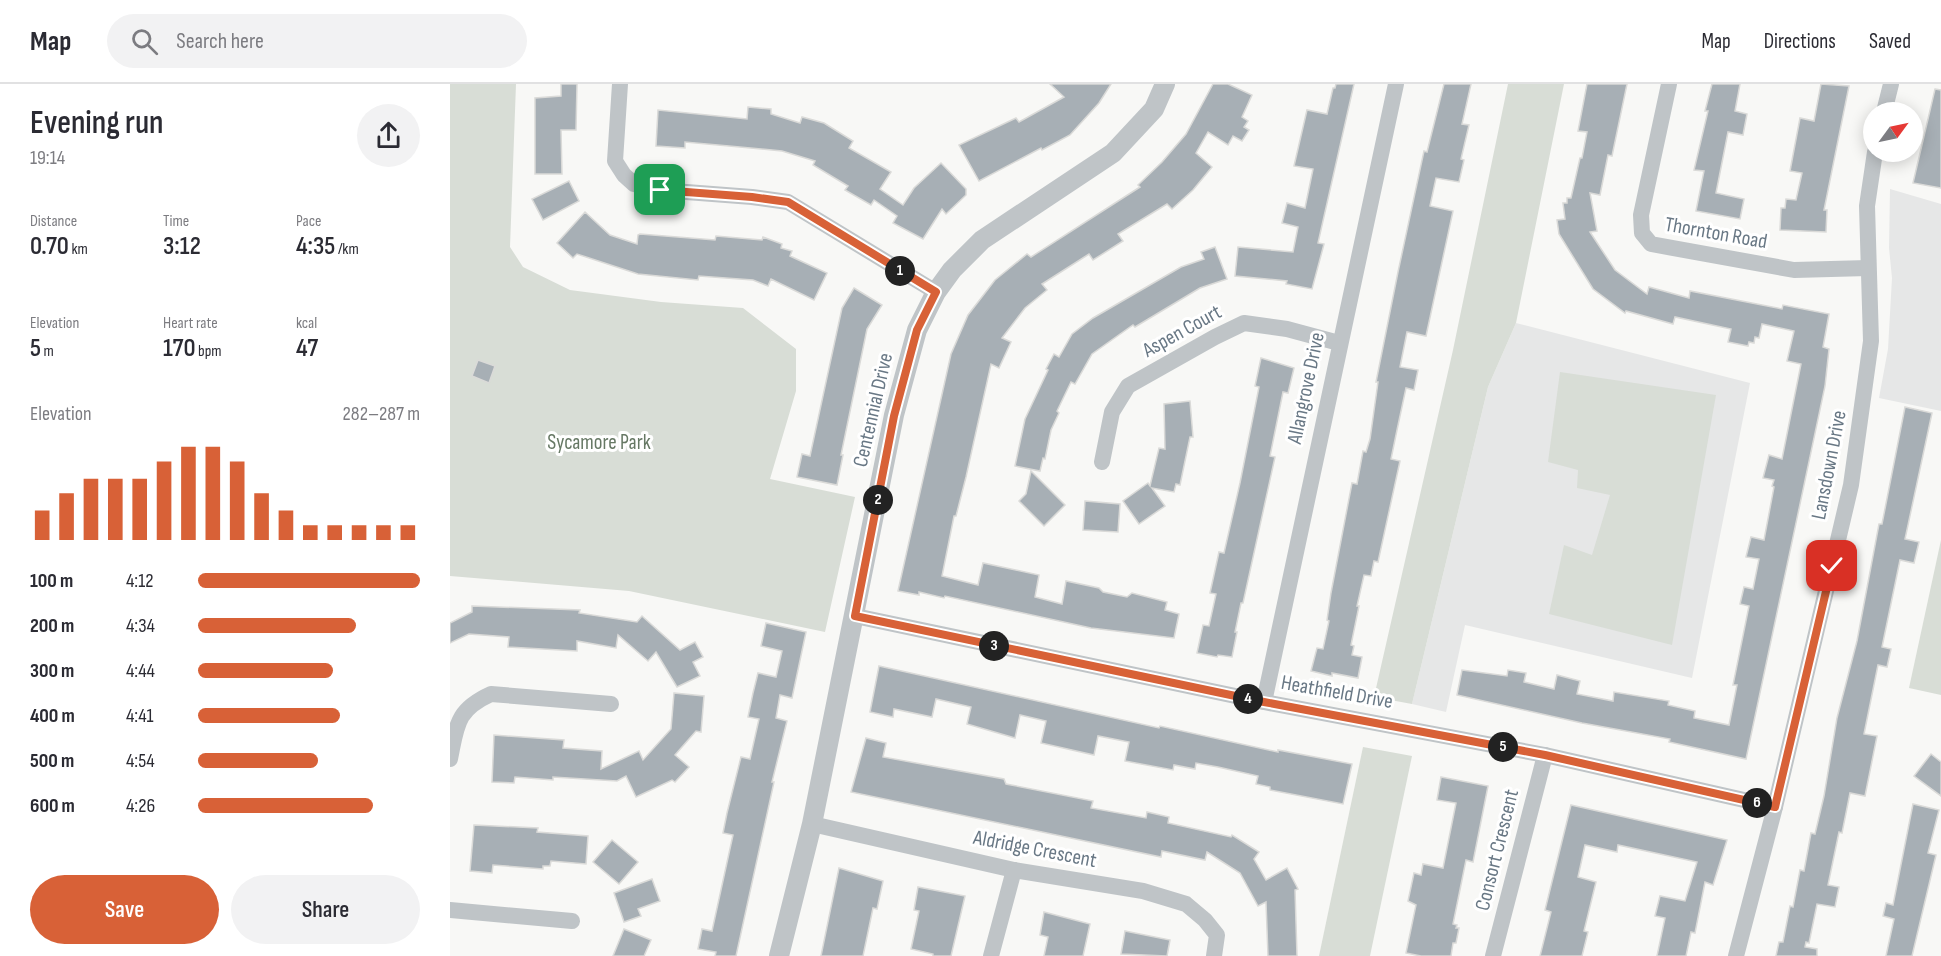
<!DOCTYPE html>
<html lang="en">
<head>
<meta charset="utf-8">
<style>
  :root { --surface:#fff; --page:#f2f2f3; --text:#2b2b33; --muted:#7c7c81; --line:#e1e1e2; --accent:#d86137 }
  body { margin:0; font-family:"Sofia Sans Condensed",sans-serif; background:var(--page); color:var(--text); height:100vh; display:flex; flex-direction:column; font-size:22px; white-space:nowrap }
  * { box-sizing:border-box; margin:0 }
  p { font-size:20px; color:var(--muted) }
  .icon { flex:none; width:33px; height:33px; fill:none; stroke:currentColor; stroke-width:2; stroke-linecap:round; stroke-linejoin:round }
  .map { position:relative; flex:1; overflow:hidden }
  .sheet { display:flex; flex-direction:column; background:var(--surface); width:450px }
  .sheet>* { flex:none }
  .needle { width:39px; rotate:57deg }
  .buttons { position:absolute; left:1413px; top:18px; display:grid; gap:12px }
  .buttons a { display:grid; place-items:center; width:60px; height:60px; border-radius:50%; background:var(--surface); box-shadow:0 3px 15px #0003; font-size:30px }
  .pin { position:absolute; display:grid; place-items:center; width:51px; height:51px; color:#fff; margin:-26px; border-radius:12px; box-shadow:0 3px 9px #0006 }
  .km { position:absolute; width:30px; height:30px; margin:-15px; border-radius:50%; background:#222; color:#fff; font-size:16px; line-height:30px; text-align:center }
  .round { display:grid; place-items:center; flex:none; width:63px; height:63px; border-radius:32px; background:var(--page) }
  .overview { display:flex; align-items:center; justify-content:space-between; height:102px; padding:0 30px }
  h1 { font-size:33px; font-weight:600; line-height:45px }
  .metrics { display:grid; grid-template-columns:repeat(3,1fr); gap:9px; height:102px; padding:6px 30px }
  .metrics div { display:grid; align-content:center }
  .metrics b { font-size:26px; font-weight:600 }
  .metrics small { font-size:16px; font-weight:400 }
  .metrics p { font-size:16px }
  .chart { height:168px; padding:12px 30px }
  .chart p { display:flex; justify-content:space-between }
  .chart svg { width:100%; height:108px; margin-top:6px; stroke:var(--accent); stroke-width:6 }
  .button { display:flex; gap:12px; margin-top:auto; padding:12px 30px }
  .button a { flex:1; height:69px; border-radius:36px; background:var(--accent); color:#fff; font-size:24px; font-weight:600; line-height:69px; text-align:center }
  .button a+a { background:var(--page); color:var(--text) }
  ul { padding:0 30px; list-style:none; font-size:20px }
  li { display:grid; grid-template-columns:96px 72px 1fr; align-items:center; height:45px }
  li i { height:15px; border-radius:8px; background:var(--accent) }
  header { display:flex; align-items:center; gap:36px; box-sizing:border-box; height:84px; padding:0 30px; background:var(--surface); border-bottom:2px solid var(--line) }
  header strong { font-size:28px }
  nav { display:flex; gap:33px; margin-inline-start:auto; font-size:21px }
  .search { width:420px; height:54px; background:var(--page); display:flex; align-items:center; gap:15px; box-sizing:border-box; padding:0 21px; border-radius:33px; color:var(--muted); font-size:22px }
  main { display:flex; flex:1; min-height:0 }
  .map>svg:first-child { display:block }
  .built { fill:#e6e7e7 }
  .green { fill:#d8ddd6 }
  .building { fill:#a7afb5; stroke:#dadad8; stroke-width:1.5 }
  .lines { fill:none; stroke-linecap:round; stroke-linejoin:round }
  .minor { stroke:#bfc4c7; stroke-width:16 }
  .tertiary { stroke:#bfc4c7; stroke-width:20 }
  .route-casing { stroke:#fff; stroke-width:12 }
  .route { stroke:#d86137; stroke-width:8 }
  .labels { text-anchor:middle; dominant-baseline:central; stroke-width:6; stroke-linejoin:round; paint-order:stroke }
  .street-label { font-size:21px; fill:#697885; stroke:#fff }
  .park-label { font-size:21px; fill:#667864; stroke:#fff }
</style>
</head>
<body>
<header>
<strong>Map</strong>
<div class="search"><svg class="icon" aria-label="search" viewBox="0 0 24 24"><circle cx="10" cy="10" r="6"/><path d="M15 15l6 6"/></svg>Search here</div>
<nav><a>Map</a><a>Directions</a><a>Saved</a></nav>
</header>
<main>
<section class="sheet">
<div class="overview"><div><h1>Evening run</h1><p>19:14</p></div><a class="round"><svg class="icon" aria-label="share" viewBox="0 0 24 24"><path d="M12 15V3M7 8l5-5 5 5M5 13v7h14v-7"/></svg></a></div>
<div class="metrics">
<div><p>Distance</p><b>0.70<small> km</small></b></div>
<div><p>Time</p><b>3:12</b></div>
<div><p>Pace</p><b>4:35<small> /km</small></b></div>
</div>
<div class="metrics">
<div><p>Elevation</p><b>5<small> m</small></b></div>
<div><p>Heart rate</p><b>170<small> bpm</small></b></div>
<div><p>kcal</p><b>47</b></div>
</div>
<div class="chart"><p><span>Elevation</span>282–287 m</p>
<svg viewBox="0 0 160 44" preserveAspectRatio="none"><path d="M5 44V32M15 44V25M25 44V19M35 44V19M45 44V19M55 44V12M65 44V6M75 44V6M85 44V12M95 44V25M105 44V32M115 44V38M125 44V38M135 44V38M145 44V38M155 44V38"/></svg>
</div>
<ul>
<li><b>100 m</b>4:12<i style="width:100%"></i></li>
<li><b>200 m</b>4:34<i style="width:71%"></i></li>
<li><b>300 m</b>4:44<i style="width:61%"></i></li>
<li><b>400 m</b>4:41<i style="width:64%"></i></li>
<li><b>500 m</b>4:54<i style="width:54%"></i></li>
<li><b>600 m</b>4:26<i style="width:79%"></i></li>
</ul>
<div class="button"><a>Save</a><a>Share</a></div>
</section>
<div class="map">
<svg width="1491" height="872" viewBox="0 0 1491 872">
  <rect width="100%" height="100%" fill="#f8f8f6"/>
  <g class="built">
    <path d="M 1440,105 L 1491,120 L 1491,327 L 1429,314 L 1438,265 L 1442,194 L 1439,164 Z"/>
    <path d="M 1066,239 L 1300,299 L 1242,594 L 1015,541 L 996,628 L 962,620 L 1038,303 Z"/>
  </g>
  <g class="green">
    <path d="M 0,0 L 66,0 L 60,163 L 73,183 L 120,206 L 211,218 L 293,224 L 346,265 L 346,307 L 320,395 L 405,413 L 375,548 L 179,507 L 0,492 Z"/>
    <path d="M 1058,0 L 1114,0 L 1066,239 L 1038,303 L 962,620 L 924,613 L 1003,266 Z"/>
    <path d="M 1110,288 L 1266,311 L 1222,561 L 1099,530 L 1114,461 L 1142,471 L 1160,411 L 1127,404 L 1128,386 L 1098,378 Z"/>
    <path d="M 1491,456 L 1491,611 L 1459,604 Z"/>
    <path d="M 913,663 L 962,672 L 920,872 L 869,872 Z"/>
  </g>
  <g class="building">
    <path d="M 111,0 L 127,0 L 126,46 L 111,46 L 112,90 L 85,90 L 85,14 L 111,12 Z"/>
    <path d="M 600,0 L 661,0 L 649,19 L 620,51 L 592,66 L 591,64 L 529,97 L 509,61 L 566,34 L 569,38 L 614,13 Z"/>
    <path d="M 763,0 L 778,0 L 802,11 L 792,33 L 798,37 L 794,43 L 799,46 L 792,57 L 783,52 L 778,61 L 758,48 L 746,69 L 762,83 L 743,106 L 722,125 L 717,120 L 668,150 L 673,157 L 643,176 L 639,170 L 592,200 L 597,206 L 575,224 L 552,254 L 561,258 L 549,284 L 541,280 L 516,393 L 506,432 L 504,432 L 492,492 L 528,501 L 533,479 L 589,491 L 585,513 L 612,520 L 616,497 L 649,504 L 653,508 L 677,513 L 682,509 L 717,518 L 715,526 L 729,530 L 724,554 L 641,544 L 495,512 L 494,514 L 469,508 L 469,511 L 448,507 L 501,270 L 518,231 L 545,196 L 577,170 L 581,173 L 690,103 L 688,101 L 712,78 L 736,50 Z"/>
    <path d="M 886,0 L 904,0 L 868,159 L 874,160 L 862,205 L 836,200 L 837,197 L 785,192 L 788,163 L 843,168 L 848,143 L 832,139 L 837,119 L 855,124 L 863,85 L 844,82 L 857,26 L 877,30 L 883,4 L 885,4 Z"/>
    <path d="M 994,0 L 1021,0 L 1012,40 L 1019,41 L 1011,75 L 1014,76 L 1009,98 L 986,94 L 980,122 L 1003,127 L 976,252 L 957,248 L 950,283 L 968,286 L 964,306 L 956,304 L 947,346 L 941,375 L 950,377 L 928,478 L 924,477 L 921,492 L 914,491 L 907,522 L 909,522 L 901,561 L 904,562 L 902,571 L 912,573 L 908,594 L 882,589 L 882,592 L 861,587 L 867,564 L 873,565 L 879,537 L 877,536 L 881,509 L 902,399 L 907,400 L 913,367 L 916,368 L 920,355 L 928,298 L 926,298 L 948,188 L 974,67 L 977,68 Z"/>
    <path d="M 1137,0 L 1177,0 L 1162,72 L 1158,71 L 1150,111 L 1140,109 L 1147,147 L 1140,148 L 1165,186 L 1197,210 L 1199,203 L 1239,214 L 1240,207 L 1332,225 L 1333,221 L 1379,230 L 1373,263 L 1379,265 L 1375,302 L 1296,675 L 1219,658 L 1220,655 L 1132,639 L 1007,611 L 1012,586 L 1057,592 L 1058,586 L 1076,589 L 1074,598 L 1104,605 L 1107,591 L 1130,597 L 1127,610 L 1163,617 L 1164,608 L 1219,617 L 1218,621 L 1245,627 L 1244,634 L 1279,641 L 1287,601 L 1283,601 L 1299,522 L 1290,520 L 1294,503 L 1303,505 L 1309,475 L 1296,473 L 1301,453 L 1314,456 L 1324,403 L 1322,402 L 1324,396 L 1313,394 L 1319,371 L 1332,375 L 1351,280 L 1337,277 L 1344,247 L 1312,240 L 1309,254 L 1305,253 L 1304,259 L 1299,258 L 1298,262 L 1278,258 L 1281,245 L 1225,233 L 1223,240 L 1176,227 L 1175,229 L 1143,205 L 1109,150 L 1107,136 L 1115,135 L 1113,119 L 1117,119 L 1117,114 L 1121,114 L 1130,74 L 1132,74 L 1137,48 L 1128,47 Z"/>
    <path d="M 1262,0 L 1290,0 L 1285,27 L 1297,30 L 1293,51 L 1278,48 L 1266,109 L 1294,115 L 1290,135 L 1246,127 L 1254,87 L 1244,86 L 1258,27 L 1255,27 Z"/>
    <path d="M 1371,0 L 1399,2 L 1374,126 L 1377,126 L 1376,148 L 1330,146 L 1331,124 L 1335,124 L 1336,115 L 1346,116 L 1352,89 L 1340,87 L 1350,34 L 1364,37 Z"/>
    <path d="M 1485,5 L 1491,6 L 1491,104 L 1463,99 Z"/>
    <path d="M 298,23 L 321,25 L 321,30 L 350,39 L 352,33 L 374,39 L 403,57 L 399,64 L 441,88 L 430,105 L 453,121 L 464,104 L 491,79 L 516,105 L 516,111 L 496,130 L 492,125 L 473,155 L 443,139 L 447,132 L 424,116 L 421,121 L 395,106 L 398,102 L 363,81 L 365,77 L 332,67 L 279,62 L 235,58 L 235,64 L 206,62 L 208,26 L 297,35 Z"/>
    <path d="M 119,97 L 129,117 L 93,136 L 82,115 Z"/>
    <path d="M 135,128 L 160,151 L 187,160 L 188,151 L 190,150 L 265,156 L 266,152 L 312,156 L 313,153 L 332,160 L 331,164 L 342,167 L 340,172 L 377,189 L 364,216 L 321,195 L 318,202 L 303,196 L 249,192 L 248,196 L 188,190 L 127,170 L 123,174 L 107,159 Z"/>
    <path d="M 765,163 L 777,195 L 750,204 L 685,243 L 683,241 L 642,270 L 625,300 L 621,298 L 607,327 L 609,329 L 601,346 L 595,375 L 593,374 L 590,387 L 565,382 L 575,335 L 598,286 L 596,285 L 604,270 L 609,273 L 622,250 L 643,234 L 731,183 L 754,175 L 751,168 Z"/>
    <path d="M 404,204 L 432,221 L 417,245 L 391,371 L 393,371 L 387,401 L 347,393 L 352,370 L 360,372 L 392,224 Z"/>
    <path d="M 811,274 L 844,284 L 838,309 L 833,308 L 820,372 L 825,373 L 793,519 L 791,519 L 785,548 L 787,548 L 782,573 L 768,571 L 767,573 L 747,569 L 753,541 L 759,542 L 766,510 L 760,509 L 769,468 L 774,469 L 790,399 L 809,303 L 805,302 Z"/>
    <path d="M 28,276 L 45,282 L 39,299 L 22,292 Z"/>
    <path d="M 740,317 L 743,353 L 740,353 L 730,401 L 726,400 L 724,408 L 702,404 L 715,422 L 689,440 L 673,417 L 698,399 L 700,402 L 709,364 L 715,365 L 714,320 Z"/>
    <path d="M 1455,323 L 1482,329 L 1455,455 L 1469,458 L 1464,479 L 1450,476 L 1432,563 L 1441,565 L 1437,583 L 1428,581 L 1414,650 L 1427,652 L 1415,712 L 1400,709 L 1392,749 L 1389,748 L 1378,801 L 1389,803 L 1385,823 L 1367,820 L 1359,859 L 1356,858 L 1355,863 L 1367,865 L 1367,872 L 1326,872 L 1329,858 L 1333,858 L 1340,822 L 1343,823 L 1350,786 L 1354,787 L 1361,749 L 1365,750 L 1374,712 L 1387,634 L 1407,557 L 1429,440 L 1432,440 Z"/>
    <path d="M 581,387 L 615,421 L 594,442 L 569,417 L 576,410 Z"/>
    <path d="M 635,417 L 670,420 L 668,448 L 633,446 Z"/>
    <path d="M 22,522 L 130,526 L 129,529 L 187,538 L 192,532 L 230,566 L 245,558 L 253,573 L 243,578 L 250,592 L 227,603 L 206,568 L 198,577 L 168,551 L 166,564 L 127,557 L 127,567 L 58,563 L 59,553 L 19,550 L 0,559 L 0,539 L 22,528 Z"/>
    <path d="M 316,539 L 356,548 L 342,614 L 330,611 L 326,634 L 337,637 L 322,698 L 324,698 L 286,872 L 265,872 L 266,868 L 248,865 L 252,845 L 262,847 L 283,751 L 273,749 L 277,729 L 291,673 L 300,675 L 309,635 L 298,633 L 303,609 L 308,589 L 326,593 L 332,567 L 311,562 Z"/>
    <path d="M 429,582 L 709,644 L 710,642 L 828,668 L 828,666 L 902,680 L 893,720 L 820,706 L 820,703 L 806,700 L 808,692 L 768,683 L 746,679 L 745,685 L 724,681 L 723,686 L 675,677 L 679,658 L 648,652 L 644,671 L 591,659 L 596,637 L 570,631 L 565,654 L 517,640 L 521,623 L 486,615 L 482,633 L 444,625 L 443,633 L 420,628 Z"/>
    <path d="M 224,609 L 254,612 L 251,648 L 246,647 L 225,671 L 239,683 L 225,698 L 222,696 L 186,713 L 176,692 L 167,697 L 103,693 L 103,696 L 65,693 L 64,699 L 42,698 L 44,651 L 114,656 L 113,664 L 152,667 L 151,685 L 189,667 L 193,676 L 221,645 Z"/>
    <path d="M 416,654 L 436,659 L 433,673 L 554,695 L 556,700 L 643,717 L 641,724 L 696,734 L 697,728 L 719,733 L 718,739 L 781,753 L 782,751 L 809,768 L 804,775 L 816,796 L 837,784 L 848,805 L 845,806 L 847,872 L 818,872 L 816,818 L 808,822 L 790,789 L 757,768 L 755,776 L 712,767 L 711,773 L 401,708 Z"/>
    <path d="M 1481,670 L 1491,678 L 1491,712 L 1464,692 Z"/>
    <path d="M 991,693 L 1038,702 L 1023,778 L 1016,776 L 1003,840 L 1007,841 L 1006,844 L 1009,844 L 1006,859 L 1003,859 L 1001,872 L 971,872 L 956,869 L 966,821 L 958,817 L 964,789 L 971,791 L 973,780 L 993,784 L 1006,719 L 987,716 Z"/>
    <path d="M 1463,720 L 1489,726 L 1478,769 L 1486,771 L 1462,872 L 1436,872 L 1444,835 L 1433,832 L 1436,819 L 1443,821 Z"/>
    <path d="M 1121,721 L 1277,756 L 1263,801 L 1255,798 L 1245,849 L 1241,848 L 1236,872 L 1207,872 L 1215,834 L 1205,832 L 1210,812 L 1235,817 L 1247,778 L 1168,761 L 1167,768 L 1135,761 L 1128,793 L 1146,798 L 1134,847 L 1138,848 L 1132,872 L 1090,872 L 1101,828 L 1095,826 Z"/>
    <path d="M 24,741 L 88,744 L 87,748 L 138,752 L 136,780 L 101,777 L 100,782 L 93,782 L 93,785 L 43,781 L 42,789 L 20,787 Z"/>
    <path d="M 162,756 L 188,778 L 169,800 L 143,778 Z"/>
    <path d="M 389,784 L 433,797 L 427,825 L 423,824 L 413,872 L 371,872 Z"/>
    <path d="M 202,795 L 210,817 L 188,825 L 191,832 L 174,838 L 164,809 Z"/>
    <path d="M 468,803 L 515,812 L 501,872 L 483,872 L 483,870 L 461,865 L 469,827 L 464,826 Z"/>
    <path d="M 594,828 L 640,840 L 633,872 L 594,872 L 598,853 L 590,851 Z"/>
    <path d="M 174,845 L 201,856 L 194,872 L 163,872 Z"/>
    <path d="M 675,847 L 720,856 L 717,872 L 671,870 Z"/>
  </g>
  <g class="lines">
    <g class="minor">
      <path d="M 170,0 L 165,77 L 174,91 L 184,100 L 210,106 L 302,113 L 338,118 L 486,208"/>
      <path d="M 1219,0 L 1191,131 L 1192,149 L 1201,160 L 1344,186 L 1418,184"/>
      <path d="M 1434,28 L 1441,0"/>
      <path d="M 652,378 L 662,328 L 678,302 L 765,253 L 794,239 L 837,245 L 889,259"/>
      <path d="M 405,532 L 814,618 L 1095,671 L 1325,723"/>
      <path d="M 814,618 L 946,0"/>
      <path d="M 0,675 C 7,641 6,626 41,610 L 161,620"/>
      <path d="M 362,740 L 564,786 L 693,807 L 736,820 L 755,836 L 767,851 L 764,872"/>
      <path d="M 0,826 L 122,837"/>
      <path d="M 541,872 L 564,786"/>
      <path d="M 1043,872 L 1095,671"/>
      <path d="M 1286,872 L 1325,723 L 1401,401 L 1421,257 L 1417,122 L 1425,68"/>
    </g>
    <path class="tertiary" d="M 329,872 L 362,740 L 444,331 L 467,246 L 486,208 L 502,186 L 532,156 L 663,69 L 704,25 L 715,0"/>
  </g>
  <g class="lines">
    <g class="route-casing">
      <path id="route" d="M 210,106 L 302,113 L 338,118 L 486,208 L 467,246 L 444,332 L 405,532 L 814,618 L 1095,671 L 1325,723 L 1382,482"/>
    </g>
    <use href="#route" class="route"/>
  </g>
  <g class="labels">
    <g class="street-label">
      <text transform="translate(1266 149) rotate(10)">Thornton Road</text>
      <text transform="translate(732 247) rotate(-29)">Aspen Court</text>
      <text transform="translate(856 304) rotate(-78)">Allangrove Drive</text>
      <text transform="translate(423 326) rotate(-77)">Centennial Drive</text>
      <text transform="translate(1379 381) rotate(-79)">Lansdown Drive</text>
      <text transform="translate(887 608) rotate(10)">Heathfield Drive</text>
      <text transform="translate(585 765) rotate(11)">Aldridge Crescent</text>
      <text transform="translate(1047 766) rotate(-76)">Consort Crescent</text>
    </g>
    <g class="park-label">
      <text x="149" y="358">Sycamore Park</text>
    </g>
  </g>
</svg>
<div class="buttons">
<a><svg class="needle" viewBox="-14 -14 28 28"><path d="M0-13l5 13h-10z" fill="#e53935"/><path d="M0 13l5-13h-10z" fill="#7c7c81"/></svg></a>
</div>
<div class="pin" style="left:210px;top:106px;background:#1e9e55"><svg class="icon" aria-label="arrive" viewBox="0 0 24 24"><path d="M6 21V4h12l-3 4 3 4H6"/></svg></div>
<div class="pin" style="left:1382px;top:482px;background:#d93025"><svg class="icon" aria-label="check" viewBox="0 0 24 24"><path d="M5 12l5 5 9-10"/></svg></div>
<b class="km" style="left:450px;top:187px">1</b>
<b class="km" style="left:428px;top:416px">2</b>
<b class="km" style="left:544px;top:562px">3</b>
<b class="km" style="left:798px;top:615px">4</b>
<b class="km" style="left:1053px;top:663px">5</b>
<b class="km" style="left:1307px;top:719px">6</b>
</div>
</main>
</body>
</html>
